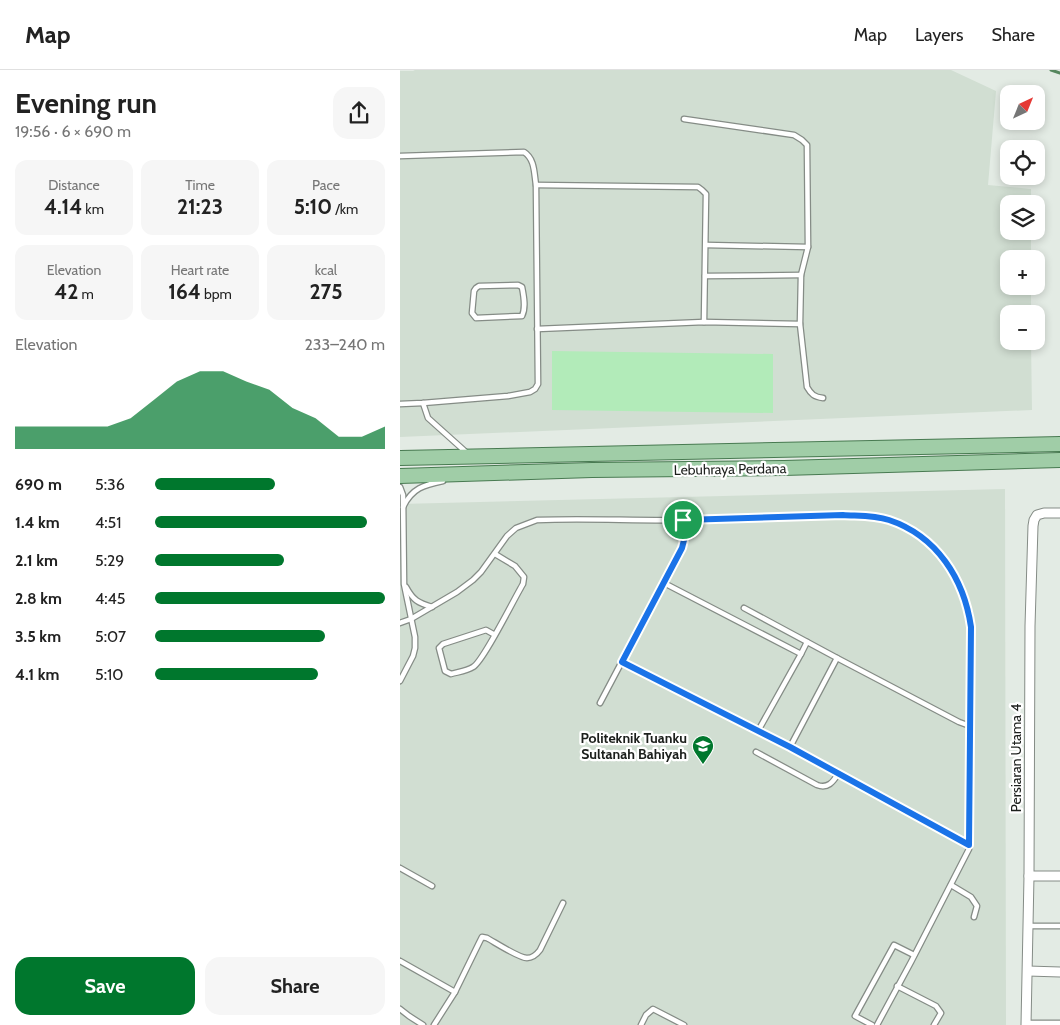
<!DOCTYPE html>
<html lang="en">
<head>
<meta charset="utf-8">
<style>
  :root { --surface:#fff; --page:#f6f6f6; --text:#222; --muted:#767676; --line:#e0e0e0; --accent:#00772d }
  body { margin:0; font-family:Cabin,sans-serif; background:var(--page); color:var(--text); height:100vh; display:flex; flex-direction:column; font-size:19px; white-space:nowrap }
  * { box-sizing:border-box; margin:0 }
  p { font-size:16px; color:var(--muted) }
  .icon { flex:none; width:28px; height:28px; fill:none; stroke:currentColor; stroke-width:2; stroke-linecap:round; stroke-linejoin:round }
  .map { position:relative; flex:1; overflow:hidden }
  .side { display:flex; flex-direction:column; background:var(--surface); width:400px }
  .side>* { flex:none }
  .needle { width:32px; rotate:43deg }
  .fabs { position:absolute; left:600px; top:15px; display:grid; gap:10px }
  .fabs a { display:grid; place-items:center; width:45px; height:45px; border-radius:10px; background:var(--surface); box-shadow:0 2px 8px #0003; font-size:25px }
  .pin { position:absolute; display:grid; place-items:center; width:42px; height:42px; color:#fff; margin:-21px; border:2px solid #fff; border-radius:50%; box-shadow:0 1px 5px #0007 }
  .round { display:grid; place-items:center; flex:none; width:52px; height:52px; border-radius:15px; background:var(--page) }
  .head { display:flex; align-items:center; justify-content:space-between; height:85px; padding:0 15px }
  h1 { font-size:28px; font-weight:700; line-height:38px }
  .metrics { display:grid; grid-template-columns:repeat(3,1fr); gap:8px; height:85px; padding:5px 15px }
  .metrics div { display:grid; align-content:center; border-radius:12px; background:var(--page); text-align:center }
  .metrics b { font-size:21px; font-weight:700 }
  .metrics small { font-size:14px; font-weight:400 }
  .metrics p { font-size:14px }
  .chart { height:140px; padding:10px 15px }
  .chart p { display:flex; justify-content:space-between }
  .chart svg { width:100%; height:90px; margin-top:5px; fill:var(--accent); opacity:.7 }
  .cta { display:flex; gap:10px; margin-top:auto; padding:10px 15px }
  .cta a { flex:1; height:58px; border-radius:15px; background:var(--accent); color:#fff; font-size:20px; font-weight:700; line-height:58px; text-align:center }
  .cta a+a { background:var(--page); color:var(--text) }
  ul { padding:0 15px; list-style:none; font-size:16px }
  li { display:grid; grid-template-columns:80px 60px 1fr; align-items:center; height:38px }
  li i { height:12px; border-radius:6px; background:var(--accent) }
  header { display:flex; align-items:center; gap:30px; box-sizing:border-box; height:70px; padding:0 25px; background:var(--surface); border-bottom:1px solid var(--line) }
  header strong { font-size:24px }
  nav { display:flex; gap:28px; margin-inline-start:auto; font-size:18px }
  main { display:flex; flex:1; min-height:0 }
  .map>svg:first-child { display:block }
  .built { fill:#d1ded2 }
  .green { fill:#b2ebb9 }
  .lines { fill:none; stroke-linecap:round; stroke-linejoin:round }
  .stream { stroke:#56875e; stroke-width:3 }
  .service-casing { stroke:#858c86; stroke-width:7 }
  .minor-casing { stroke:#858c86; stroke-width:11 }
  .primary-casing { stroke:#487a51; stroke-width:16 }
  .service { stroke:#fff; stroke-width:4.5 }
  .minor { stroke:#fff; stroke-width:9 }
  .primary { stroke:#a0cda7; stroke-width:14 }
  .route-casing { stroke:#fff; stroke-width:10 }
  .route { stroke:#1a73e8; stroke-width:6 }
  .labels { text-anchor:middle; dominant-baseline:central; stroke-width:4.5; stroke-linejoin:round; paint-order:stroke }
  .street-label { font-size:14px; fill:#1c1f1c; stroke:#fff }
  .poi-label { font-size:14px; font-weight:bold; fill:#1c1f1c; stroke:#fff; text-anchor:end }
</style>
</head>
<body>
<header>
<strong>Map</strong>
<nav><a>Map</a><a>Layers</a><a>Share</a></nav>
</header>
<main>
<section class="side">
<div class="head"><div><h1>Evening run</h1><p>19:56 · 6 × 690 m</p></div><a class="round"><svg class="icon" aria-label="share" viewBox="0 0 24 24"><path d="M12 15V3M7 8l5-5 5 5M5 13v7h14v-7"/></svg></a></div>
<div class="metrics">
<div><p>Distance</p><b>4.14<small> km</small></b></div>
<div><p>Time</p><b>21:23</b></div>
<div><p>Pace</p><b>5:10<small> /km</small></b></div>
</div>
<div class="metrics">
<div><p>Elevation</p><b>42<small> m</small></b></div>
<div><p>Heart rate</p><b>164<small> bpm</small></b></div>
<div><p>kcal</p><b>275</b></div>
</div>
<div class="chart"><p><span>Elevation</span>233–240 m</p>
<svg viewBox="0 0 160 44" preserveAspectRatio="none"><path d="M0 44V33L10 33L20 33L30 33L40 33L50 29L60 20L70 11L80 6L90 6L100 11L110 15L120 24L130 29L140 38L150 38L160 33V44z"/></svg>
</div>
<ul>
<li><b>690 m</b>5:36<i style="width:52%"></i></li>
<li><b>1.4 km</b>4:51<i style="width:92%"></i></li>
<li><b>2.1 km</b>5:29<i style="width:56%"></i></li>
<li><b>2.8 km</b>4:45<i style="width:100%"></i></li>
<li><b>3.5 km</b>5:07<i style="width:74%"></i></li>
<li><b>4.1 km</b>5:10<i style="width:71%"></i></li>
</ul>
<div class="cta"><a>Save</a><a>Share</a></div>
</section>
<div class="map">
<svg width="660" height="955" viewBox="0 0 660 955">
  <rect width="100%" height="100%" fill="#e3ebe4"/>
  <g class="built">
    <path d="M 15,0 L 551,0 L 596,21 L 588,115 L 631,119 L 631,134 L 609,134 L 609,161 L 631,161 L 631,189 L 609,189 L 609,216 L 631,216 L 631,244 L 609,244 L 609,271 L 631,271 L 632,340 L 0,367 L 0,1 L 13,1 Z"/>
    <path d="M 605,419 L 606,955 L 0,955 L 0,434 Z"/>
  </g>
  <path class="green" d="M 152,281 L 373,284 L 373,343 L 152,340 Z"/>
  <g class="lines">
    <path class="stream" d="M 651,0 L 660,3"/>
    <g class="service-casing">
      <g id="service">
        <path d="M 284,49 L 394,65 L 402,70 L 407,75 L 408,177 L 401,205 L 400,254 L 407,317 C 411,324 414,327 423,328"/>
        <path d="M 0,86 L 124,82 C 135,89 134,103 136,115 L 138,314 L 135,319 L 130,322 L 108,326 L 23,333 L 0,334"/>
        <path d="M 136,115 L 298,117 L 302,120 L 306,124 L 304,252"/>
        <path d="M 306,175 L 408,177"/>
        <path d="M 305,206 L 401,205"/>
        <path d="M 118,215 L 122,217 C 124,227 126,238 122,246 L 76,248 L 72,243 L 74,221 L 76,218 L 79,216 Z"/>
        <path d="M 137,259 L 304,252 L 400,254"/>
        <path d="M 23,333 L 28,348 L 67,383"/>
        <path d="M 0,417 L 3,425 L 4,514 L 15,567 L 15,578 L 13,586 L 0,611"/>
        <path d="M 3,437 C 12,418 24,415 43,411"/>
        <path d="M 264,513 L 401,584"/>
        <path d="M 6,517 C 13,530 18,533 32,537"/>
        <path d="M 344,538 L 437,588 L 559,652 L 570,656"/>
        <path d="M 0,553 L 11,549 L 57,522 L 73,510 L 81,502 L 107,466 L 116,458 L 137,450 C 187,448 236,451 286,450 C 329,449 372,447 415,446 C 440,445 467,442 491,451 C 538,469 564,508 571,557 L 569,779 L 511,892 L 477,955"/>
        <path d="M 95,565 L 86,560 L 43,574 L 39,578 L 45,601 L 51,604 C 58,602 67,601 73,597 C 83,592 115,527 123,514 L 124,507 L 115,496 L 95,484"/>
        <path d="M 222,592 L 390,677 L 569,775"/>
        <path d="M 200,633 L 282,478 L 284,470 L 283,450"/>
        <path d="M 358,661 L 401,584 L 407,572"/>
        <path d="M 390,677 L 437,588"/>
        <path d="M 356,682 L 417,715 C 428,719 433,712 438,704"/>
        <path d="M 0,798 L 32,816"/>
        <path d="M 551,815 L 571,827 L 577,836 L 574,847"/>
        <path d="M 628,856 L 660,856"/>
        <path d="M 0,891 L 55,922"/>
        <path d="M 497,916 L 536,936 L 541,943 L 534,955"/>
        <path d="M 0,939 L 9,946 L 23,955"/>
        <path d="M 626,953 L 660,953"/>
        <path d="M 34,955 L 55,922 L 79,873 L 82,867 L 87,868 C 96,873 119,888 127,888 C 133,888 137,884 140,880 L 163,833"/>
        <path d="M 241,955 L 246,945 L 253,939 L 284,955"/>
        <path d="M 472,955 L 455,946 L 494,875 L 514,885"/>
      </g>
    </g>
    <g class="minor-casing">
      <g id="minor">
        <path d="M 629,806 L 660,806"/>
        <path d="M 628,901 L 660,902"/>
        <path d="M 626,955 L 629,806 L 630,556 L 633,456 L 634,450 L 637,445 L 644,443 L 660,443"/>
      </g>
    </g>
    <g class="primary-casing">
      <g id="primary">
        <path d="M 0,388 L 660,374"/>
        <path d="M 0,406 L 192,400 L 384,398 L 660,390"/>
      </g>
    </g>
    <use href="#service" class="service"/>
    <use href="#minor" class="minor"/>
    <use href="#primary" class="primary"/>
  </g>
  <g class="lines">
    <g class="route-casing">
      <path id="route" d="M 443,445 C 458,446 474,445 489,450 C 537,466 564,509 571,557 L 569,775 L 390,677 L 222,592 L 282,478 L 284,470 L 283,450 Z"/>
    </g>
    <use href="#route" class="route"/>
  </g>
  <defs>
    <g id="university-pin" transform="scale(1.125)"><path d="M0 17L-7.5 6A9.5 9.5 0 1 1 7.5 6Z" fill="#00772d" stroke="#fff"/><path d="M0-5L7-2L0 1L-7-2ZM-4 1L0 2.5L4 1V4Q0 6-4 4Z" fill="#fff"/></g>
  </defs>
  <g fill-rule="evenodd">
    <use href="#university-pin" x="303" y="676"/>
  </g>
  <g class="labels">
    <g class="street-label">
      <text transform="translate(330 399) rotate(-1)">Lebuhraya Perdana</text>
      <text transform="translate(616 688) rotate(-90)">Persiaran Utama 4</text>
    </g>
    <g class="poi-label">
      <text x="287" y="668">Politeknik Tuanku<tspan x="287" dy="16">Sultanah Bahiyah</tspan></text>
    </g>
  </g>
</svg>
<div class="fabs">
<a><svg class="needle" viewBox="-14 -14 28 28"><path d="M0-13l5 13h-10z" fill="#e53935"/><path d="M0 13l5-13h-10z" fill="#767676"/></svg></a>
<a><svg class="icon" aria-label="locate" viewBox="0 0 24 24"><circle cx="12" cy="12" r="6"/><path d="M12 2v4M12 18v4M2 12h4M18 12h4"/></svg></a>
<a><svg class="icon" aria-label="layers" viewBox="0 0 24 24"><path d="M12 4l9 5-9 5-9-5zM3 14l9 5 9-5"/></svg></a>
<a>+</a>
<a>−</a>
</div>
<div class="pin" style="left:283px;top:450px;background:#1e9e55"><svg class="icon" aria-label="arrive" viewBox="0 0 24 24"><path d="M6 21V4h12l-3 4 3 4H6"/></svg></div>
</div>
</main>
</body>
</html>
